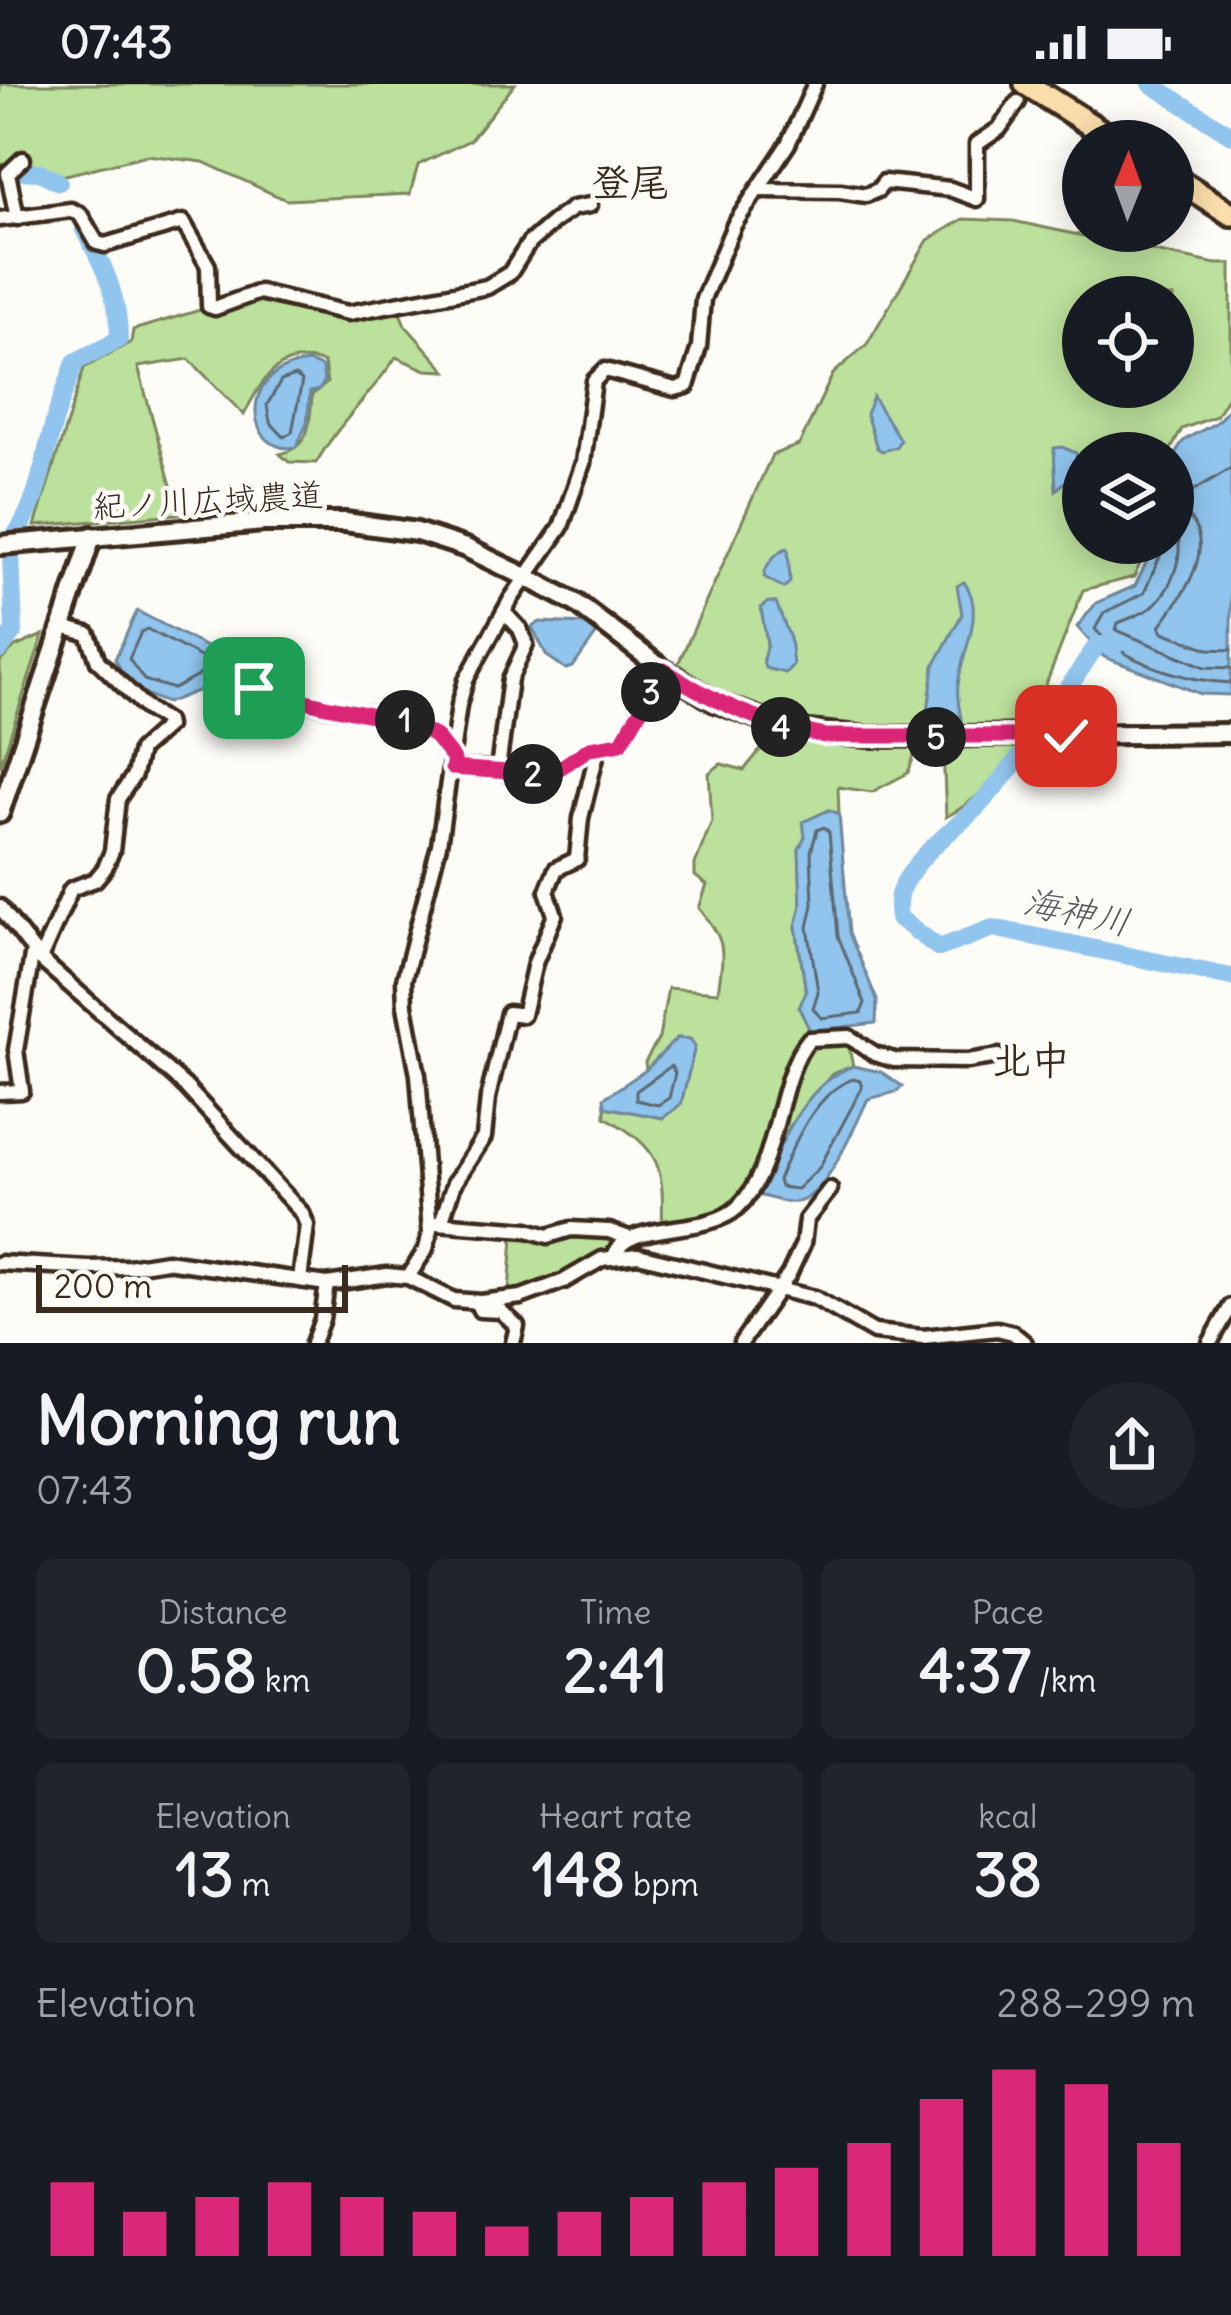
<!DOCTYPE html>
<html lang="en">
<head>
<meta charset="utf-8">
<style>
  :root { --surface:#171b24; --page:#20242c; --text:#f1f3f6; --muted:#9ea1a6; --accent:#db2777 }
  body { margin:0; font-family:Delius,"Klee One",sans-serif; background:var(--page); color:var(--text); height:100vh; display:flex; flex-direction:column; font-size:45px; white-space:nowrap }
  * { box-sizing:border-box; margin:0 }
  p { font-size:39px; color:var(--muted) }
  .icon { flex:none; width:66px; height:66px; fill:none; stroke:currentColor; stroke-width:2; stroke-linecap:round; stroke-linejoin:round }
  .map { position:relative; height:1259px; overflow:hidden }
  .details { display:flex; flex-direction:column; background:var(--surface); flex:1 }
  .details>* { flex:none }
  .needle { width:78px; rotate:1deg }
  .controls { position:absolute; left:1062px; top:36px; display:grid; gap:24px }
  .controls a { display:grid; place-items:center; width:132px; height:132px; border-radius:50%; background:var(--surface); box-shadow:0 6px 30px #0003; font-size:60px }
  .scale { position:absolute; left:36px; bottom:30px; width:312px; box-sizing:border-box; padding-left:12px; border:6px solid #3b2a1e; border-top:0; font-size:33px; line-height:42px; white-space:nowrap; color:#3b2a1e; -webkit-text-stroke:9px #fdfcf7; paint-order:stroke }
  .pin { position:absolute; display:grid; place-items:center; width:102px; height:102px; color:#fff; margin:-51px; border-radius:24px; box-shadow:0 6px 18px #0006 }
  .km { position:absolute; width:60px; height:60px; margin:-30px; border-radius:50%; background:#222; color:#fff; font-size:33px; line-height:60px; text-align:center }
  .round { display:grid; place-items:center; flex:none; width:126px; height:126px; border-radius:63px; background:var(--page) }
  .headline { display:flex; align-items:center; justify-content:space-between; height:204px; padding:0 36px }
  h1 { font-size:66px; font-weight:800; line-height:90px }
  .metrics { display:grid; grid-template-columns:repeat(3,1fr); gap:18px; height:204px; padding:12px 36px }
  .metrics div { display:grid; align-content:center; border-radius:18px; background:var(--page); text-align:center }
  .metrics b { font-size:60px; font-weight:800 }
  .metrics small { font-size:33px; font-weight:400 }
  .metrics p { font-size:33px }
  .chart { height:336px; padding:24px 36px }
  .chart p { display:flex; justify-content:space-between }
  .chart svg { width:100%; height:216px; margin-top:12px; stroke:var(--accent); stroke-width:6 }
  .status { display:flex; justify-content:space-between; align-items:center; height:84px; padding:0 60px; background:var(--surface); direction:ltr }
  .status svg { height:33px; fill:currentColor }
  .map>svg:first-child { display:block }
  .green { fill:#bce19c; stroke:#7c865d; stroke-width:3; fill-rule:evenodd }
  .water { fill:#91c5ee; stroke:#6f879b; stroke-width:3 }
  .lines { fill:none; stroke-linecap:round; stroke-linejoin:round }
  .shore { stroke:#5d6871; stroke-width:3 }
  .river { stroke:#91c5ee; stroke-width:18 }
  .street-casing { stroke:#3b2a1e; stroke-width:21 }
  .secondary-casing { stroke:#3b2a1e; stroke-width:26 }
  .highway-casing { stroke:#3b2a1e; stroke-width:30 }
  .street { stroke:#fdfcf7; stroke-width:12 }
  .secondary { stroke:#fdfcf7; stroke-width:16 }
  .highway { stroke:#f9ddab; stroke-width:21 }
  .route-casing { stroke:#fff; stroke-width:24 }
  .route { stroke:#db2777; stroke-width:15 }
  .labels { text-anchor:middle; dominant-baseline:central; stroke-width:9; stroke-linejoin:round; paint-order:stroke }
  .street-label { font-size:33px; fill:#3b2a1e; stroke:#fdfcf7 }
  .water-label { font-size:36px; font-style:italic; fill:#55585c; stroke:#fdfcf7 }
  .quarter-label { font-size:39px; font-weight:bold; fill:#3b2a1e; stroke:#fdfcf7 }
</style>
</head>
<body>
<div class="status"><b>07:43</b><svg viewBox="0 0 49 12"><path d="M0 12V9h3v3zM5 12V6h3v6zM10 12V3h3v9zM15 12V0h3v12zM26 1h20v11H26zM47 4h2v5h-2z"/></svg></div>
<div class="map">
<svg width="1231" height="1259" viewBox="0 0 1231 1259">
  <rect width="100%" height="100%" fill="#fdfcf7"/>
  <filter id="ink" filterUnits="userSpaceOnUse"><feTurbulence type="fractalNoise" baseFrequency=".00833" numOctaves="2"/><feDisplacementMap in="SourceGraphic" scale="24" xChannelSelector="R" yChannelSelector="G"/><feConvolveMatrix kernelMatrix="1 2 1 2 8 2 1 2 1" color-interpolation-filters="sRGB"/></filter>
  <g filter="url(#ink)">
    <g class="green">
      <path d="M 0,0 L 515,0 L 470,56 L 418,81 L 410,110 L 286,116 L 203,78 L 147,71 L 62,92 L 0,83 Z"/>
      <path d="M 963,135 L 1013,137 L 1216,180 L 1231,180 L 1231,307 L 1216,332 L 1182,345 L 1169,369 L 1083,369 L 1083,459 L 1150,459 L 1134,493 L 1083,506 L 1030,641 C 943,643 833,654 749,625 C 724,617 700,594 678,580 L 772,371 L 799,361 L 833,290 L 867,260 L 928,156 ZM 1083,213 L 1173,213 L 1173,303 L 1083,303 Z"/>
      <path d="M 259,215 C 309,233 348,233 399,226 L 405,241 L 446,287 L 426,286 L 396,273 C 370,312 340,337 316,379 L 289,378 L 280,370 C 311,362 310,339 312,311 L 327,299 L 324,279 C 281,264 261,296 244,331 L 189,275 L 138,283 L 179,430 L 35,442 L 84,284 L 131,258 L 133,246 L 203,225 L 218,232 L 239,219 Z"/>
      <path d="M 43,551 L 0,683 L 0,578 L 15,563 Z"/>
      <path d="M 771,653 L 844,663 L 917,664 L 908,689 L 872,708 L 838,703 L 839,730 L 829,726 L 799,765 L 801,822 L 796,843 L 806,908 L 799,924 L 811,947 L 848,959 L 853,982 L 832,990 L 790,1041 L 757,1111 L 700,1142 L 662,1145 C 664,1083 662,1065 605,1033 L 605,1023 L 662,1034 L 681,1020 L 695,962 L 690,955 L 677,954 L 646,986 L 645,978 L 659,954 L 668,904 L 718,908 C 724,866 727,857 699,824 L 707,801 L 695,792 L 695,780 L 712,737 L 709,689 L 721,680 L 744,686 Z"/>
      <path d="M 1020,662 C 998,693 980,715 946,733 L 943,665 Z"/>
      <path d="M 575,1150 L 609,1152 L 621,1157 C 585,1179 551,1202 509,1208 L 513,1153 L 553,1158 Z"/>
    </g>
    <g class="water">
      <path d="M 308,278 L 322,283 L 324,298 L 319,306 L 310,308 L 307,340 L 296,363 C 249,373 232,288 308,278 Z"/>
      <path d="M 873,313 L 900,356 L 896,363 L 882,367 L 877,364 L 866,330 Z"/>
      <path d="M 1231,319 L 1231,611 L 1201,610 L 1104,573 L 1077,543 L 1096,519 L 1135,502 L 1156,459 L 1173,459 C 1173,434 1165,369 1186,355 C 1209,341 1217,344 1231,319 Z"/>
      <path d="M 1062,363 L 1076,369 L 1078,387 L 1056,406 L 1054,364 Z"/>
      <path d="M 788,464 L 790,498 L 784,504 L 764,493 C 765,481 776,467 788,464 Z"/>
      <path d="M 964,498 C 987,528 961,568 958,601 C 956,614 960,627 962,640 L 954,643 L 919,642 L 928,627 L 934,582 L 962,530 L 957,502 Z"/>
      <path d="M 768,518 L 776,519 L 790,554 L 793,581 L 785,589 L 765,584 L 763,576 L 767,560 L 761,524 Z"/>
      <path d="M 137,527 L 235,578 L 251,597 L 233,593 L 167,619 C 141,610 127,600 115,575 Z"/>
      <path d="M 540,538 L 585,540 L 597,549 L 573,583 L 566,585 L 547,572 L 532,543 Z"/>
      <path d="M 829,726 L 839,730 L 849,849 L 877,916 L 876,939 L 810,947 L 799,924 L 806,908 L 796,842 L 801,822 L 799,765 L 805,753 L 803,738 Z"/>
      <path d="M 677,954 L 690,955 L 695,962 L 681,1020 L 663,1034 L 605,1023 L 604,1014 L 646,986 Z"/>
      <path d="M 853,982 L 881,988 L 902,1002 L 896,1008 L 868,1015 C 856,1039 825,1116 796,1118 C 785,1120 769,1113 757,1111 C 779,1065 802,1000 853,982 Z"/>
    </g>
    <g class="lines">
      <g class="shore">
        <path d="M 295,292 L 302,297 L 292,348 L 284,353 L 270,338 L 267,321 L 281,297 Z"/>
        <path d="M 1231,384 L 1178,416 C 1183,428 1195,437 1198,451 C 1206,482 1177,519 1160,542 L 1163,548 L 1209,565 L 1231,566"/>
        <path d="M 1173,441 C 1188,464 1173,503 1154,521 C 1145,530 1129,534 1118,539 L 1116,546 L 1205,583 L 1231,584"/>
        <path d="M 1166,459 L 1144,509 L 1104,529 L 1095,545 C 1124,579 1187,597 1231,599"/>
        <path d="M 147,545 L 208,577 L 210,585 L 174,605 L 144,596 L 129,575 L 141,548 Z"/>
        <path d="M 824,743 L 829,748 L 838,852 L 865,919 L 861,929 L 821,934 L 813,924 L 818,908 L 808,843 L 813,821 L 811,768 L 817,746 Z"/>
        <path d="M 671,982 L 675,989 L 669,1014 L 658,1021 L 636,1016 L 636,1007 Z"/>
        <path d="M 853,995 L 860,997 L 862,1004 L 819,1084 L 797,1105 L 780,1103 L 778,1096 C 793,1062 815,1008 853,995 Z"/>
      </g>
      <g class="river">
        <path d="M 1151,0 L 1231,51"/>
        <path d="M 11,87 L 40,88 L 59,98"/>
        <path d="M 16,450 C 41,413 43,373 56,332 C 61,314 69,296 75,278 L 119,255 C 119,213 104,182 84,146"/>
        <path d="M 1116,561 L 1097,561 C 1060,615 1026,671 981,719 C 954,747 925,763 904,799 C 897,811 897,821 899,834 L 939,864 L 993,844 L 1231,893"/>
        <path d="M 0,566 L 14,547 L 11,470"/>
      </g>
      <g class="street-casing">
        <g id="street">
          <path d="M 757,106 L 840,107 L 866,111 L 878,106 L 884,98 L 950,105 L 977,115 L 977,60 L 999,45 L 1018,18"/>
          <path d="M 17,134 L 8,89 L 23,75"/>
          <path d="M 0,135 L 71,126 L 80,130 L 97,159 L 105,161 L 183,138 L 208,182 L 209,222 L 215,224 L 259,208 L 348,229 L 487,203 L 510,189 L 529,159 L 553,138 L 573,124 L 590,121"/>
          <path d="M 504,528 L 520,545 L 526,560 L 510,595 L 498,685 L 511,691 L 557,686 L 590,664 L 621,659 L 664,586"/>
          <path d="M 254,604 L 326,623 L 376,631 L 391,630 L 435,652 L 454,676"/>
          <path d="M 452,684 L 498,685"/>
          <path d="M 0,823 L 40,875 L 185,1002 L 302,1129 L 307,1141 L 300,1196"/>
          <path d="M 40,875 L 71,805 L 95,796 L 105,784 L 112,767 L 118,715 L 134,691 L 140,666 L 167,642 L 166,637 L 146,624 L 98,577 L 88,550 L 63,543"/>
          <path d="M 0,1008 L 22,1007 L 16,966 L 33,866"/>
          <path d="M 437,1139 L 528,1146 L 548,1152 L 571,1145 L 609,1147 L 629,1154"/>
          <path d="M 441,1139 L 454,1099 L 484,1053 L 488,1014 L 508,929 L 523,931 L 535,879 L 555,831 L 547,807 L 556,785 L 577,775 L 581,734 L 598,665"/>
          <path d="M 614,1172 C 627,1135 705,1153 737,1124 C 780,1084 775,995 809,955 L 849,953 L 875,970 L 894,976 L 968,977 L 999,972"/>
          <path d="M 0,1179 L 88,1184 L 128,1183 L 166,1177 L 327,1200 L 387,1191 L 408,1193 L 454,1216 L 481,1218 L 521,1213 L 564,1197 L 602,1175 L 638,1171 L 815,1214 L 874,1248 L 923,1253 L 997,1245 L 1013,1249 L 1025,1259"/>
          <path d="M 408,1193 L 426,1165 L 430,1148 L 418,991 L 405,922 L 404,896 L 439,761 L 459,621 L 466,596 L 511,515 L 561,443 L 583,379 L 594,297 L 605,286 L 675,305 L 687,302 L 699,263 L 703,215 L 734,141 L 788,60 L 815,0"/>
          <path d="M 476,1218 L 480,1226 L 501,1227 L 517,1242 L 513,1259"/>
          <path d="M 313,1259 L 322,1235 L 327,1200"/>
          <path d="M 741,1259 L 789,1190 L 803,1160 L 806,1136 L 830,1105"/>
          <path d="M 1210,1259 L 1231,1222"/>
        </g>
      </g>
      <g class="secondary-casing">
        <g id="secondary">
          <path d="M 0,461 L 264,438 L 345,438 L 417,448 L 466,464 L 528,494 L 576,519 L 664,586 L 715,618 L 789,645 L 868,653 L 1231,649"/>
          <path d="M 0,729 L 92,452"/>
        </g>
      </g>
      <g class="highway-casing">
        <g id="highway">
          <path d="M 1026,0 L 1116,57"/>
          <path d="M 1173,93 L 1231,130"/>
        </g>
      </g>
      <use href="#street" class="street"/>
      <use href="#secondary" class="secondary"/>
      <use href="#highway" class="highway"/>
    </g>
  </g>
  <g class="lines" filter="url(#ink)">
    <g class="route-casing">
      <path id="route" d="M 254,604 L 326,622 L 376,632 L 391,630 L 435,652 L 454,676 L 452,684 L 537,690 L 557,686 L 590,664 L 621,659 L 664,586 C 715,619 765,641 825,652 L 1066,652"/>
    </g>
    <use href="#route" class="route"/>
  </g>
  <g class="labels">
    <g class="street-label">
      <text transform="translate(208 416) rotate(-3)">紀ノ川広域農道</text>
    </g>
    <g class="water-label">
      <text transform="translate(1077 828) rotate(12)">海神川</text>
    </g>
    <g class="quarter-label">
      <text x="630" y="98">登尾</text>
      <text x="1031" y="976">北中</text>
    </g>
  </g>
</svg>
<div class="controls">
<a><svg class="needle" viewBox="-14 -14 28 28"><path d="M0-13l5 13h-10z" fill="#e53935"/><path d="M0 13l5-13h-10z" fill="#9ea1a6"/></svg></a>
<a><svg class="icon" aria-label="locate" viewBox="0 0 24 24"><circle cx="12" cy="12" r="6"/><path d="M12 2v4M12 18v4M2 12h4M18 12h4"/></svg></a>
<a><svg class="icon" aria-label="layers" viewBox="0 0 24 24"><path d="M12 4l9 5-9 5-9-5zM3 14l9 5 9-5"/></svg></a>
</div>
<div class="scale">200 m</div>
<div class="pin" style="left:254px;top:604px;background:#1e9e55"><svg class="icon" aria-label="arrive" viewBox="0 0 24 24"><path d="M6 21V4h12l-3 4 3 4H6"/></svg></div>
<div class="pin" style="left:1066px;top:652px;background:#d93025"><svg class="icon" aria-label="check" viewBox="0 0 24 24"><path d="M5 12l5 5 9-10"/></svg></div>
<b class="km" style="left:405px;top:636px">1</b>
<b class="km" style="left:533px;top:690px">2</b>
<b class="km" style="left:651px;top:608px">3</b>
<b class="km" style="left:781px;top:643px">4</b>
<b class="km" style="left:936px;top:653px">5</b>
</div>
<section class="details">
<div class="headline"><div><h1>Morning run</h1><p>07:43</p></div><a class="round"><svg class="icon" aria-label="share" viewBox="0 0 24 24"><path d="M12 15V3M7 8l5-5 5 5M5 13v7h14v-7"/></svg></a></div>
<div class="metrics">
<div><p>Distance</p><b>0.58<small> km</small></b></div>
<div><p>Time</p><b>2:41</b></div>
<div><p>Pace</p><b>4:37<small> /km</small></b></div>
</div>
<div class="metrics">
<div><p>Elevation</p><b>13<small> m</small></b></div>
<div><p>Heart rate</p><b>148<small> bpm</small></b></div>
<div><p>kcal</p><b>38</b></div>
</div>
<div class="chart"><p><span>Elevation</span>288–299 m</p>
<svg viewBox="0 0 160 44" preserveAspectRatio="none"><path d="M5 44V29M15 44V35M25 44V32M35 44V29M45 44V32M55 44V35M65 44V38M75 44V35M85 44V32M95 44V29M105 44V26M115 44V21M125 44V12M135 44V6M145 44V9M155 44V21"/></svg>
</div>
</section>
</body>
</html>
